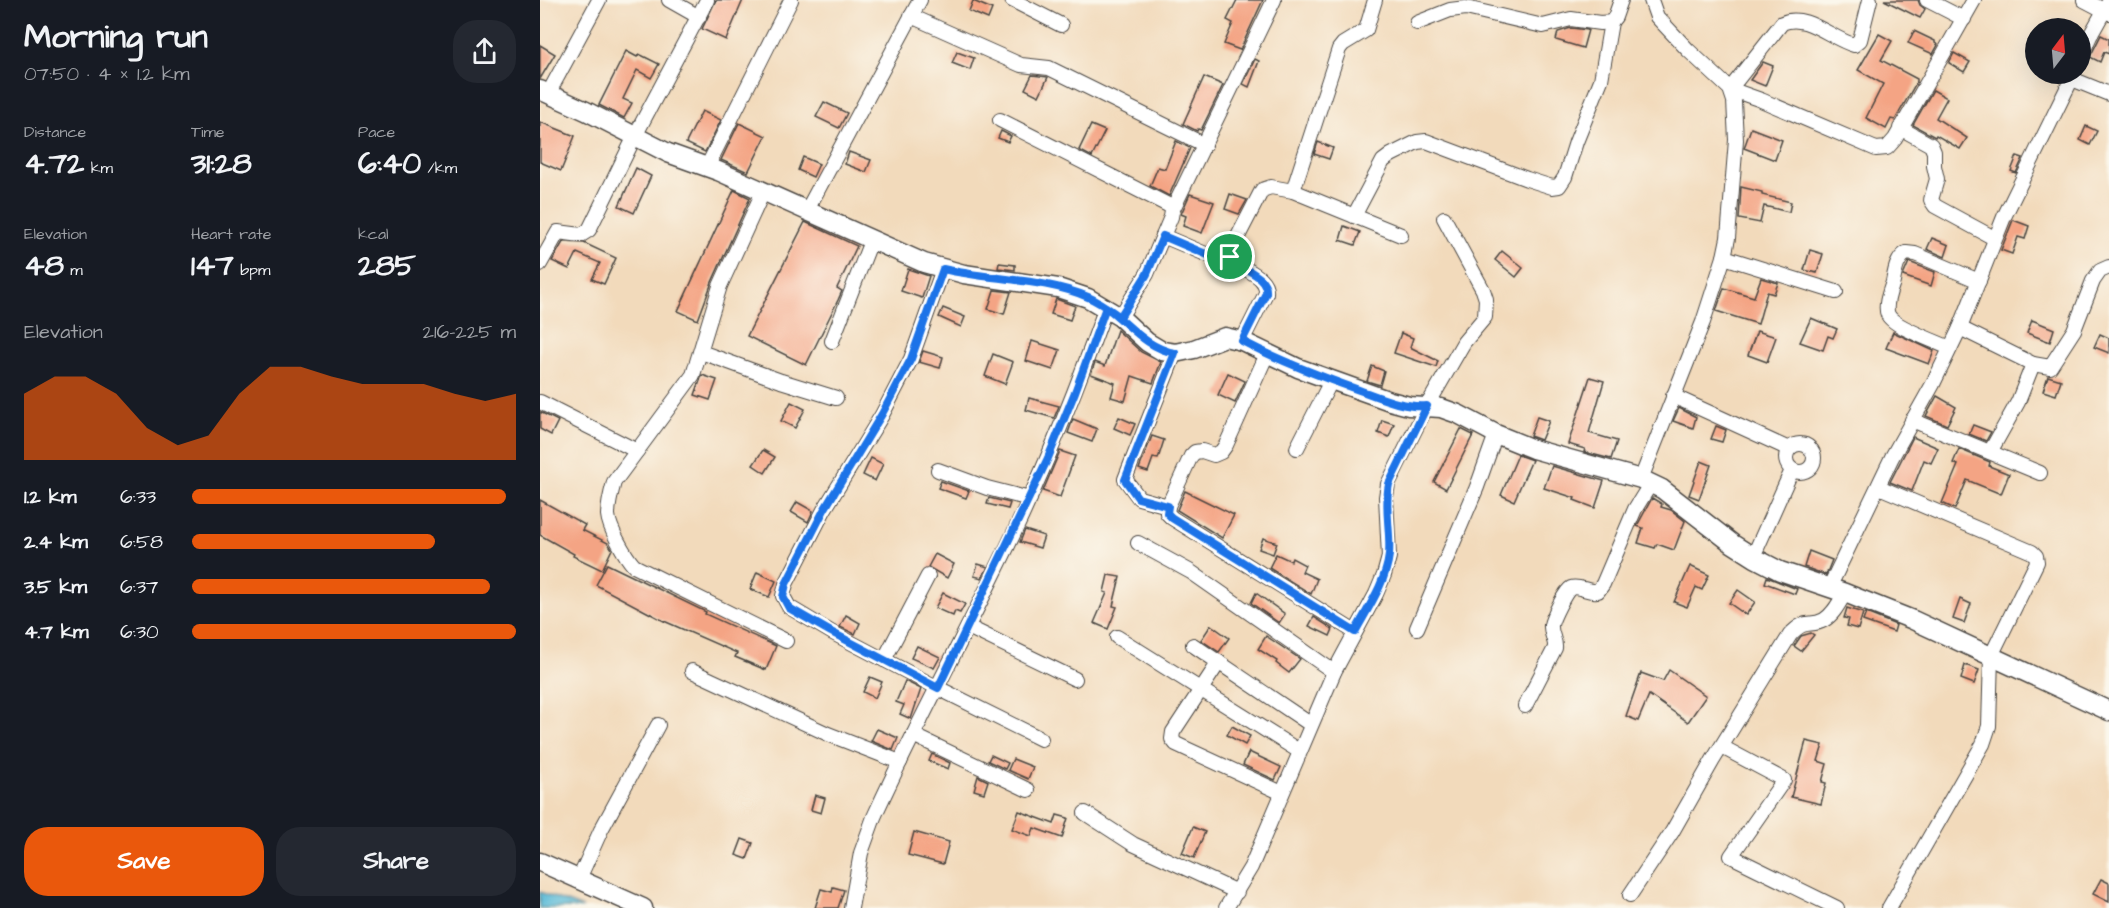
<!DOCTYPE html>
<html lang="en">
<head>
<meta charset="utf-8">
<style>
  :root { --surface:#171b24; --page:#242831; --text:#f1f3f6; --muted:#9ea1a6; --accent:#ea580c }
  body { margin:0; font-family:"Architects Daughter",sans-serif; background:var(--page); color:var(--text); height:100vh; display:flex; flex-direction:column; font-size:22px; white-space:nowrap }
  * { box-sizing:border-box; margin:0 }
  p { font-size:20px; color:var(--muted) }
  .icon { flex:none; width:33px; height:33px; fill:none; stroke:currentColor; stroke-width:2; stroke-linecap:round; stroke-linejoin:round }
  .map { position:relative; flex:1; overflow:hidden }
  .side { display:flex; flex-direction:column; background:var(--surface); width:540px }
  .side>* { flex:none }
  .needle { width:39px; rotate:16deg }
  .buttons { position:absolute; left:1485px; top:18px; display:grid; gap:12px }
  .buttons a { display:grid; place-items:center; width:66px; height:66px; border-radius:50%; background:var(--surface); box-shadow:0 6px 24px #0002; font-size:30px }
  .pin { position:absolute; display:grid; place-items:center; width:51px; height:51px; color:#fff; margin:-26px; border:3px solid #fff; border-radius:50%; box-shadow:0 2px 6px #0007 }
  .round { display:grid; place-items:center; flex:none; width:63px; height:63px; border-radius:24px; background:var(--page) }
  .headline { display:flex; align-items:center; justify-content:space-between; height:102px; padding:0 24px }
  h1 { font-size:33px; font-weight:700; line-height:45px }
  .metrics { display:grid; grid-template-columns:repeat(3,1fr); gap:9px; height:102px; padding:6px 24px }
  .metrics div { display:grid; align-content:center }
  .metrics b { font-size:30px; font-weight:700 }
  .metrics small { font-size:16px; font-weight:400 }
  .metrics p { font-size:16px }
  .chart { height:168px; padding:12px 24px }
  .chart p { display:flex; justify-content:space-between }
  .chart svg { width:100%; height:108px; margin-top:6px; fill:var(--accent); opacity:.7 }
  .primary-button { display:flex; gap:12px; margin-top:auto; padding:12px 24px }
  .primary-button a { flex:1; height:69px; border-radius:24px; background:var(--accent); color:#fff; font-size:24px; font-weight:700; line-height:69px; text-align:center }
  .primary-button a+a { background:var(--page); color:var(--text) }
  ul { padding:0 24px; list-style:none; font-size:20px }
  li { display:grid; grid-template-columns:96px 72px 1fr; align-items:center; height:45px }
  li i { height:15px; border-radius:8px; background:var(--accent) }
  main { display:flex; flex:1; min-height:0 }
  .map>svg:first-child { display:block }
  .water { fill:#59bad7; stroke:#427281; stroke-width:1.5 }
  .building { fill:#f4a484 }
  .lines { fill:none; stroke-linecap:round; stroke-linejoin:round }
  .minor-casing { stroke:#494541; stroke-width:16 }
  .tertiary-casing { stroke:#494541; stroke-width:21 }
  .minor { stroke:#fff; stroke-width:14 }
  .tertiary { stroke:#fff; stroke-width:18 }
  .route-casing { stroke:#fff; stroke-width:12 }
  .route { stroke:#1a73e8; stroke-width:8 }
</style>
</head>
<body>
<main>
<section class="side">
<div class="headline"><div><h1>Morning run</h1><p>07:50 · 4 × 1.2 km</p></div><a class="round"><svg class="icon" aria-label="share" viewBox="0 0 24 24"><path d="M12 15V3M7 8l5-5 5 5M5 13v7h14v-7"/></svg></a></div>
<div class="metrics">
<div><p>Distance</p><b>4.72<small> km</small></b></div>
<div><p>Time</p><b>31:28</b></div>
<div><p>Pace</p><b>6:40<small> /km</small></b></div>
</div>
<div class="metrics">
<div><p>Elevation</p><b>48<small> m</small></b></div>
<div><p>Heart rate</p><b>147<small> bpm</small></b></div>
<div><p>kcal</p><b>285</b></div>
</div>
<div class="chart"><p><span>Elevation</span>216–225 m</p>
<svg viewBox="0 0 160 44" preserveAspectRatio="none"><path d="M0 44V17L10 10L20 10L30 17L40 31L50 38L60 34L70 17L80 6L90 6L100 10L110 13L120 13L130 13L140 17L150 20L160 17V44z"/></svg>
</div>
<ul>
<li><b>1.2 km</b>6:33<i style="width:97%"></i></li>
<li><b>2.4 km</b>6:58<i style="width:75%"></i></li>
<li><b>3.5 km</b>6:37<i style="width:92%"></i></li>
<li><b>4.7 km</b>6:30<i style="width:100%"></i></li>
</ul>
<div class="primary-button"><a>Save</a><a>Share</a></div>
</section>
<div class="map">
<svg width="1569" height="908" viewBox="0 0 1569 908">
  <rect width="100%" height="100%" fill="#fbf7ec"/>
  <filter id="ink" filterUnits="userSpaceOnUse"><feTurbulence type="fractalNoise" baseFrequency=".0167" numOctaves="2"/><feDisplacementMap in="SourceGraphic" scale="12" xChannelSelector="R" yChannelSelector="G"/><feConvolveMatrix kernelMatrix="1 2 1 2 8 2 1 2 1" color-interpolation-filters="sRGB"/></filter>
  <filter id="wash" filterUnits="userSpaceOnUse"><feTurbulence type="fractalNoise" baseFrequency=".008" numOctaves="4" result="noise"/><feDisplacementMap in="SourceGraphic" scale="24" xChannelSelector="R" yChannelSelector="G"/><feGaussianBlur stdDeviation="1.35" result="paint"/><feColorMatrix in="noise" values="0 0 0 0 0 0 0 0 0 0 0 0 0 0 0 0 0 1.4 0 .05"/><feComposite in="paint" operator="in"/></filter>
  <g filter="url(#wash)">
    <rect width="100%" height="100%" fill="#f2dabb"/>
    <path class="water" d="M 0,892 L 43,908 L 0,908 Z"/>
    <g id="blocks">
      <g class="building">
        <path d="M 176,0 L 203,0 L 186,40 L 162,29 Z"/>
        <path d="M 697,0 L 723,0 L 700,50 L 684,44 L 693,23 L 687,20 Z"/>
        <path d="M 1344,0 L 1378,0 L 1380,5 L 1385,9 L 1380,18 Z"/>
        <path d="M 433,1 L 452,9 L 448,19 L 429,11 Z"/>
        <path d="M 1031,28 L 1048,30 L 1043,48 L 1016,40 L 1018,32 Z"/>
        <path d="M 1374,31 L 1395,41 L 1395,43 L 1398,45 L 1393,54 L 1368,43 Z"/>
        <path d="M 1339,34 L 1352,41 L 1341,60 L 1377,79 L 1377,81 L 1355,120 L 1351,119 L 1346,129 L 1326,118 L 1343,84 L 1318,70 Z"/>
        <path d="M 1561,35 L 1569,39 L 1569,54 L 1564,52 L 1560,62 L 1550,57 Z"/>
        <path d="M 0,45 L 15,54 L 0,79 Z"/>
        <path d="M 86,51 L 97,57 L 99,54 L 119,64 L 111,78 L 97,70 L 83,99 L 92,103 L 84,118 L 59,105 Z"/>
        <path d="M 417,52 L 434,58 L 430,70 L 412,63 Z"/>
        <path d="M 1414,53 L 1430,62 L 1424,72 L 1409,63 Z"/>
        <path d="M 715,59 L 719,61 L 709,87 L 703,84 Z"/>
        <path d="M 1223,62 L 1233,66 L 1225,86 L 1210,80 Z"/>
        <path d="M 492,75 L 508,77 L 499,96 L 485,89 Z"/>
        <path d="M 664,77 L 683,85 L 661,130 L 658,129 L 657,131 L 643,124 Z"/>
        <path d="M 1393,90 L 1407,98 L 1396,118 L 1427,138 L 1420,149 L 1396,135 L 1395,137 L 1373,125 Z"/>
        <path d="M 284,102 L 307,113 L 299,128 L 276,117 Z"/>
        <path d="M 162,111 L 181,120 L 165,152 L 146,143 Z"/>
        <path d="M 0,122 L 35,136 L 21,171 L 0,162 Z"/>
        <path d="M 199,123 L 226,136 L 208,172 L 181,160 Z"/>
        <path d="M 551,125 L 565,131 L 552,157 L 539,150 Z"/>
        <path d="M 1546,126 L 1557,131 L 1550,145 L 1540,140 Z"/>
        <path d="M 1211,128 L 1242,140 L 1235,160 L 1204,148 Z"/>
        <path d="M 461,131 L 471,136 L 468,142 L 458,138 Z"/>
        <path d="M 636,141 L 650,148 L 629,196 L 610,186 L 618,167 L 625,169 Z"/>
        <path d="M 778,142 L 793,148 L 789,159 L 774,154 Z"/>
        <path d="M 309,152 L 331,160 L 326,172 L 305,164 Z"/>
        <path d="M 1477,156 L 1483,158 L 1476,173 L 1471,171 Z"/>
        <path d="M 263,157 L 279,164 L 273,177 L 258,170 Z"/>
        <path d="M 96,168 L 111,176 L 94,213 L 79,206 Z"/>
        <path d="M 1201,187 L 1222,192 L 1222,195 L 1251,202 L 1249,212 L 1224,206 L 1220,223 L 1199,219 Z"/>
        <path d="M 194,190 L 210,198 L 172,282 L 158,320 L 138,311 Z"/>
        <path d="M 650,194 L 674,202 L 662,233 L 643,226 L 646,216 L 641,214 Z"/>
        <path d="M 690,194 L 707,200 L 699,214 L 685,209 Z"/>
        <path d="M 1473,220 L 1489,226 L 1485,239 L 1478,237 L 1472,254 L 1461,250 Z"/>
        <path d="M 265,222 L 317,246 L 297,288 L 302,291 L 298,300 L 266,365 L 207,336 Z"/>
        <path d="M 804,226 L 820,232 L 815,245 L 800,240 Z"/>
        <path d="M 1392,238 L 1409,245 L 1405,257 L 1387,249 Z"/>
        <path d="M 23,242 L 44,243 L 76,258 L 64,284 L 52,279 L 60,263 L 37,253 L 29,269 L 12,261 Z"/>
        <path d="M 1270,250 L 1283,254 L 1277,273 L 1264,270 Z"/>
        <path d="M 962,251 L 983,268 L 976,277 L 955,260 Z"/>
        <path d="M 1369,262 L 1395,272 L 1391,286 L 1363,276 Z"/>
        <path d="M 459,263 L 475,265 L 475,270 L 458,268 Z"/>
        <path d="M 368,269 L 389,276 L 382,298 L 361,291 Z"/>
        <path d="M 1221,278 L 1238,283 L 1234,294 L 1227,292 L 1218,324 L 1176,311 L 1184,288 L 1214,297 Z"/>
        <path d="M 454,290 L 471,292 L 464,314 L 448,309 Z"/>
        <path d="M 516,299 L 535,306 L 530,320 L 511,314 Z"/>
        <path d="M 403,308 L 425,317 L 421,327 L 399,317 Z"/>
        <path d="M 1271,318 L 1297,329 L 1293,338 L 1288,336 L 1283,350 L 1260,342 Z"/>
        <path d="M 1492,320 L 1514,329 L 1510,342 L 1487,333 Z"/>
        <path d="M 577,330 L 601,352 L 621,362 L 613,383 L 592,376 L 585,401 L 571,397 L 575,383 L 551,374 L 555,362 L 565,366 Z"/>
        <path d="M 1217,331 L 1236,337 L 1227,362 L 1208,355 Z"/>
        <path d="M 1353,332 L 1394,351 L 1389,364 L 1346,348 Z"/>
        <path d="M 861,333 L 873,338 L 870,347 L 898,361 L 896,367 L 854,353 Z"/>
        <path d="M 1560,334 L 1569,338 L 1569,353 L 1554,347 Z"/>
        <path d="M 492,341 L 520,350 L 513,370 L 486,361 Z"/>
        <path d="M 383,351 L 403,357 L 400,368 L 379,362 Z"/>
        <path d="M 453,354 L 473,362 L 465,384 L 445,376 Z"/>
        <path d="M 832,366 L 844,371 L 840,385 L 827,381 Z"/>
        <path d="M 688,373 L 705,381 L 695,403 L 678,395 Z"/>
        <path d="M 162,375 L 177,380 L 170,400 L 155,395 Z"/>
        <path d="M 1508,376 L 1521,380 L 1516,395 L 1503,391 Z"/>
        <path d="M 1050,377 L 1064,381 L 1049,433 L 1077,441 L 1071,459 L 1044,452 L 1045,449 L 1028,444 Z"/>
        <path d="M 1397,396 L 1416,407 L 1407,425 L 1386,416 Z"/>
        <path d="M 489,398 L 519,406 L 514,418 L 486,410 Z"/>
        <path d="M 251,402 L 265,409 L 255,428 L 241,421 Z"/>
        <path d="M 1139,408 L 1156,417 L 1153,428 L 1133,421 Z"/>
        <path d="M 0,412 L 18,421 L 11,435 L 0,429 Z"/>
        <path d="M 579,417 L 595,424 L 590,435 L 574,428 Z"/>
        <path d="M 997,417 L 1009,421 L 1001,440 L 990,436 Z"/>
        <path d="M 533,419 L 557,429 L 552,442 L 528,433 Z"/>
        <path d="M 842,420 L 854,424 L 849,437 L 838,433 Z"/>
        <path d="M 1433,425 L 1451,432 L 1446,441 L 1429,434 Z"/>
        <path d="M 1176,426 L 1186,430 L 1182,442 L 1171,439 Z"/>
        <path d="M 921,429 L 933,435 L 906,489 L 894,482 Z"/>
        <path d="M 612,436 L 624,440 L 618,459 L 613,458 L 608,472 L 599,469 Z"/>
        <path d="M 1373,437 L 1398,448 L 1391,463 L 1384,460 L 1372,491 L 1350,482 Z"/>
        <path d="M 1419,449 L 1450,462 L 1449,466 L 1469,474 L 1461,494 L 1427,480 L 1415,509 L 1402,503 L 1418,465 L 1413,463 Z"/>
        <path d="M 223,450 L 235,457 L 225,473 L 213,465 Z"/>
        <path d="M 520,451 L 535,456 L 520,497 L 503,491 Z"/>
        <path d="M 978,455 L 992,460 L 974,501 L 961,495 Z"/>
        <path d="M 331,458 L 343,464 L 335,481 L 323,475 Z"/>
        <path d="M 1161,461 L 1171,465 L 1159,499 L 1149,495 Z"/>
        <path d="M 1012,466 L 1064,481 L 1055,508 L 1034,500 L 1035,498 L 1004,488 Z"/>
        <path d="M 401,481 L 429,491 L 426,498 L 398,488 Z"/>
        <path d="M 645,491 L 694,515 L 682,538 L 637,510 Z"/>
        <path d="M 449,498 L 470,503 L 468,509 L 447,504 Z"/>
        <path d="M 1112,498 L 1122,504 L 1121,507 L 1131,510 L 1145,521 L 1134,550 L 1117,544 L 1115,548 L 1098,543 L 1103,528 L 1097,526 Z"/>
        <path d="M 0,500 L 45,525 L 42,530 L 68,543 L 72,549 L 62,570 L 33,556 L 34,554 L 0,535 Z"/>
        <path d="M 257,502 L 273,511 L 268,522 L 251,512 Z"/>
        <path d="M 485,530 L 504,536 L 500,548 L 480,542 Z"/>
        <path d="M 723,538 L 737,543 L 733,554 L 719,549 Z"/>
        <path d="M 1269,551 L 1292,560 L 1286,575 L 1264,567 Z"/>
        <path d="M 395,554 L 414,564 L 407,578 L 388,567 Z"/>
        <path d="M 736,554 L 751,561 L 752,558 L 765,565 L 762,572 L 777,579 L 771,594 L 729,568 Z"/>
        <path d="M 67,564 L 166,612 L 165,614 L 236,646 L 226,670 L 195,657 L 197,653 L 124,621 L 56,585 Z"/>
        <path d="M 438,564 L 448,567 L 442,578 L 434,576 Z"/>
        <path d="M 1150,566 L 1169,575 L 1162,590 L 1156,587 L 1147,607 L 1134,602 Z"/>
        <path d="M 217,572 L 236,581 L 229,597 L 210,589 Z"/>
        <path d="M 568,575 L 580,577 L 573,606 L 577,607 L 568,629 L 554,623 L 567,593 L 564,592 Z"/>
        <path d="M 1227,577 L 1257,589 L 1255,594 L 1225,583 Z"/>
        <path d="M 1198,590 L 1215,602 L 1206,615 L 1189,603 Z"/>
        <path d="M 403,593 L 425,604 L 420,613 L 415,611 L 413,616 L 395,608 Z"/>
        <path d="M 716,593 L 745,614 L 739,623 L 711,603 Z"/>
        <path d="M 1420,599 L 1431,604 L 1424,623 L 1413,619 Z"/>
        <path d="M 1307,608 L 1323,613 L 1318,629 L 1307,626 L 1309,619 L 1304,618 Z"/>
        <path d="M 1326,613 L 1356,625 L 1354,632 L 1323,621 Z"/>
        <path d="M 306,615 L 320,623 L 315,634 L 300,627 Z"/>
        <path d="M 774,617 L 793,629 L 790,636 L 769,626 Z"/>
        <path d="M 671,625 L 689,638 L 679,652 L 661,640 Z"/>
        <path d="M 1271,633 L 1274,635 L 1261,651 L 1254,646 L 1261,636 Z"/>
        <path d="M 726,636 L 760,659 L 749,673 L 736,663 L 737,661 L 718,649 Z"/>
        <path d="M 377,646 L 400,657 L 394,668 L 371,658 Z"/>
        <path d="M 1425,665 L 1439,670 L 1434,684 L 1421,679 Z"/>
        <path d="M 1129,670 L 1166,696 L 1148,722 L 1109,695 L 1098,721 L 1086,716 L 1101,673 L 1123,681 Z"/>
        <path d="M 330,677 L 342,682 L 335,698 L 323,692 Z"/>
        <path d="M 365,681 L 381,689 L 371,719 L 360,714 L 364,705 L 356,702 Z"/>
        <path d="M 692,726 L 710,736 L 705,745 L 687,735 Z"/>
        <path d="M 337,729 L 358,738 L 353,750 L 331,741 Z"/>
        <path d="M 1266,741 L 1283,745 L 1278,761 L 1287,764 L 1282,782 L 1286,783 L 1281,804 L 1251,797 Z"/>
        <path d="M 709,752 L 741,767 L 735,780 L 703,765 Z"/>
        <path d="M 392,754 L 410,763 L 408,769 L 389,761 Z"/>
        <path d="M 451,755 L 468,763 L 465,769 L 448,761 Z"/>
        <path d="M 473,759 L 493,767 L 488,779 L 468,770 Z"/>
        <path d="M 438,776 L 448,781 L 444,793 L 434,790 Z"/>
        <path d="M 275,795 L 285,798 L 281,813 L 271,810 Z"/>
        <path d="M 479,811 L 514,824 L 517,815 L 528,818 L 522,838 L 494,828 L 491,836 L 472,829 Z"/>
        <path d="M 653,827 L 665,832 L 654,858 L 642,853 Z"/>
        <path d="M 374,832 L 409,842 L 403,864 L 368,855 Z"/>
        <path d="M 202,839 L 213,843 L 207,859 L 196,855 Z"/>
        <path d="M 1561,879 L 1569,883 L 1569,902 L 1553,894 Z"/>
        <path d="M 293,887 L 304,890 L 298,908 L 275,908 L 281,889 L 292,892 Z"/>
      </g>
    </g>
  </g>
  <g filter="url(#ink)">
    <use href="#blocks" fill-opacity="0" stroke="#494541" stroke-width="1.5"/>
    <g class="lines">
      <g class="minor-casing">
        <g id="minor">
          <path d="M 129,0 L 159,17"/>
          <path d="M 472,0 L 521,25"/>
          <path d="M 1330,0 L 1320,40 L 1314,45 C 1291,39 1266,12 1242,23 L 1190,89 L 1221,100 L 1336,149 L 1347,148 L 1355,139 L 1434,0"/>
          <path d="M 1387,0 L 1424,19"/>
          <path d="M 1544,0 L 1569,13"/>
          <path d="M 371,16 L 481,65 L 509,68 L 665,145"/>
          <path d="M 877,23 L 910,10 L 926,8 L 1003,26 L 1031,19 L 1060,23 L 1071,22 L 1075,17 L 1081,0"/>
          <path d="M 1540,58 L 1550,36 L 1569,2"/>
          <path d="M 1532,79 L 1569,94"/>
          <path d="M 8,94 L 59,0"/>
          <path d="M 460,120 L 630,206 L 632,211 L 631,217 L 607,274 L 580,317"/>
          <path d="M 1360,128 L 1391,145 L 1394,152 L 1394,166 L 1397,179 L 1391,200 L 1395,206 L 1454,238"/>
          <path d="M 167,167 L 251,0"/>
          <path d="M 753,191 L 799,49 L 803,44 L 826,30 L 835,0"/>
          <path d="M 223,192 L 180,286 L 153,375 L 74,482 C 71,493 68,504 68,515 C 69,528 85,556 94,566 L 246,641"/>
          <path d="M 632,211 L 734,0"/>
          <path d="M 266,212 L 380,0"/>
          <path d="M 814,216 L 843,161 L 851,155 L 877,142 L 886,141 L 987,179 L 1012,187 L 1019,186 L 1025,177 L 1036,142 L 1061,80 L 1071,22"/>
          <path d="M 623,236 L 668,255 L 690,257"/>
          <path d="M 1184,257 L 1296,292"/>
          <path d="M 0,264 L 18,232 L 41,235 L 49,230 L 95,136 L 167,0"/>
          <path d="M 403,269 L 371,359 L 342,415 L 284,510 L 246,584 L 243,596 L 249,607 L 291,632 L 398,688 L 501,739"/>
          <path d="M 1420,328 L 1493,364 L 1510,367 L 1534,330 L 1553,281 L 1560,271 L 1569,267"/>
          <path d="M 292,341 L 331,241"/>
          <path d="M 702,341 L 726,293 C 728,274 700,270 690,257 L 691,250 L 722,190 L 731,187 L 753,191 L 861,235"/>
          <path d="M 1410,348 C 1397,342 1354,327 1348,315 C 1344,306 1350,291 1353,282 C 1355,272 1356,260 1366,253 L 1375,254 L 1439,281"/>
          <path d="M 161,352 L 241,381 L 296,398"/>
          <path d="M 727,354 L 686,445 L 681,452 L 674,455 L 662,451 L 655,452 L 651,456 L 628,506 L 627,513 L 632,518 L 815,632"/>
          <path d="M 1133,396 L 1249,449"/>
          <path d="M 0,402 L 97,451"/>
          <path d="M 1372,420 L 1500,473"/>
          <circle cx="1260" cy="458" r="14"/>
          <path d="M 757,448 L 791,381"/>
          <path d="M 1450,452 L 1478,402 L 1493,364"/>
          <path d="M 398,470 L 447,488 L 490,499"/>
          <path d="M 1101,479 L 1163,322 L 1184,257 L 1188,238 L 1196,140 L 1194,101 L 1190,89 L 1148,50 L 1117,17 L 1111,0"/>
          <path d="M 1339,487 L 1492,552 L 1496,556 L 1497,562 L 1451,656 L 1449,726 L 1443,744 L 1349,908"/>
          <path d="M 628,506 L 599,498 L 585,479 L 635,353"/>
          <path d="M 598,543 L 651,572 L 794,672"/>
          <path d="M 1213,557 L 1252,470"/>
          <path d="M 1289,588 L 1352,457 L 1393,384 L 1420,328 L 1464,217 L 1534,74"/>
          <path d="M 428,627 L 535,679"/>
          <path d="M 877,628 L 937,487 L 956,434"/>
          <path d="M 577,637 L 759,751"/>
          <path d="M 653,645 L 770,724"/>
          <path d="M 344,660 L 388,576"/>
          <path d="M 679,662 L 633,732 L 632,739 L 636,744 L 742,793"/>
          <path d="M 152,671 L 288,734 L 360,762"/>
          <path d="M 985,706 L 1015,648 C 1016,640 1010,634 1011,625 C 1012,619 1025,591 1031,588 C 1039,585 1049,593 1058,591 L 1063,584 L 1095,509 L 1111,483"/>
          <path d="M 373,735 L 488,790"/>
          <path d="M 1182,747 L 1244,780 L 1191,856 L 1297,908"/>
          <path d="M 545,813 L 593,844 L 697,892"/>
          <path d="M 38,881 L 61,830 L 118,725"/>
          <path d="M 1090,895 L 1132,832 L 1173,760 L 1250,635 C 1266,617 1270,628 1284,620 C 1294,614 1299,603 1305,593"/>
          <path d="M 311,908 L 321,853 L 334,817 C 377,722 428,630 473,535 C 508,461 538,385 566,307"/>
          <path d="M 686,908 L 711,867 L 794,672 L 836,594 L 844,575 L 849,557 L 846,497 L 848,484 L 887,406 L 924,342 L 945,317 L 946,299 L 943,290 L 904,218"/>
        </g>
      </g>
      <g class="tertiary-casing">
        <g id="tertiary">
          <path d="M 0,90 L 46,111 L 128,153 L 178,171 L 384,263 L 424,274 L 518,288 L 548,298 L 580,317 L 607,342 L 622,351 L 635,353 L 654,349 L 685,337 L 702,341 L 758,368 L 850,401 L 869,406 L 901,408 L 918,414 L 956,434 L 993,449 L 1101,479 L 1122,489 L 1193,544 L 1215,558 L 1240,571 L 1305,593 L 1373,620 L 1569,711"/>
          <path d="M 0,862 L 103,908"/>
        </g>
      </g>
      <use href="#minor" class="minor"/>
      <use href="#tertiary" class="tertiary"/>
    </g>
  </g>
  <g class="lines" filter="url(#ink)">
    <g class="route-casing">
      <path id="route" d="M 690,257 L 668,255 L 623,236 L 607,274 L 580,317 C 570,310 560,302 548,297 C 503,278 450,280 403,269 L 371,359 L 342,414 L 284,510 L 246,584 L 243,597 L 249,608 L 291,632 L 398,688 L 508,458 L 535,392 L 566,307 C 589,324 606,348 635,353 L 585,480 L 598,498 L 628,506 L 627,513 L 632,518 L 815,632 C 828,608 846,582 849,555 C 851,531 844,508 849,484 L 887,406 C 863,408 841,398 819,390 C 779,376 740,361 702,341 L 726,293 C 728,274 700,270 690,257"/>
    </g>
    <use href="#route" class="route"/>
  </g>
</svg>
<div class="buttons">
<a><svg class="needle" viewBox="-14 -14 28 28"><path d="M0-13l5 13h-10z" fill="#e53935"/><path d="M0 13l5-13h-10z" fill="#9ea1a6"/></svg></a>
</div>
<div class="pin" style="left:690px;top:257px;background:#1e9e55"><svg class="icon" aria-label="arrive" viewBox="0 0 24 24"><path d="M6 21V4h12l-3 4 3 4H6"/></svg></div>
</div>
</main>
</body>
</html>
